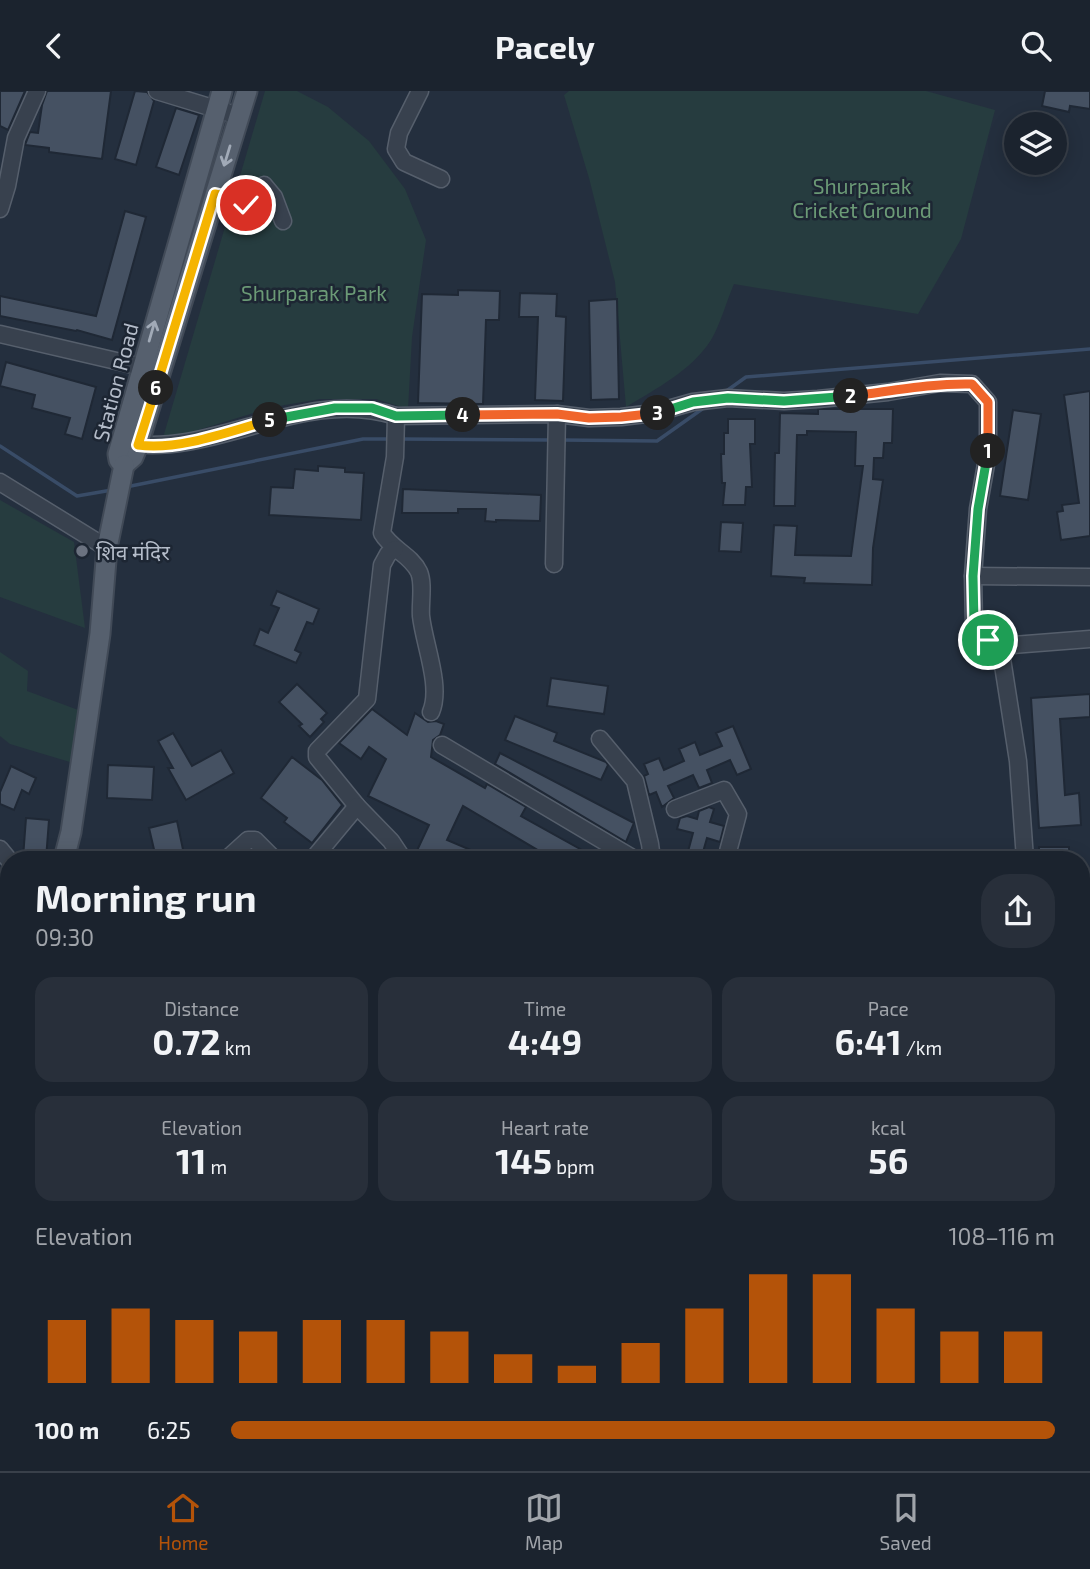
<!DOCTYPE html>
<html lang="en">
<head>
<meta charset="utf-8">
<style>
  :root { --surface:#1b232e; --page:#282f3a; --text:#f1f3f6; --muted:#a0a4aa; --line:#39404a; --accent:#b45309 }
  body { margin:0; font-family:"Exo 2","Noto Sans Devanagari",sans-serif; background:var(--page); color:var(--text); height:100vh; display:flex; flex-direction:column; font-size:26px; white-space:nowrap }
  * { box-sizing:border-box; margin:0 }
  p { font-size:23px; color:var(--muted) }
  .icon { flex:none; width:38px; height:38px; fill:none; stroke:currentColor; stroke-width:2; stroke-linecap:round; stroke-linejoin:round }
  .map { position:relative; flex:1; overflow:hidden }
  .sheet { position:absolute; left:0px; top:760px; width:1090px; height:621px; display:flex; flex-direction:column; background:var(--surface); border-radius:28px 28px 0 0; box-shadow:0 4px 18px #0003,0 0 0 2px var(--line) }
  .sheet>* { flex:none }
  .tools { position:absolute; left:1004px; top:21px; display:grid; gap:14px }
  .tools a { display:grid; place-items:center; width:63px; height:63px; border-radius:50%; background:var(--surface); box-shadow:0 4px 18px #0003,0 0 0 2px var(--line); font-size:35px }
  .pin { position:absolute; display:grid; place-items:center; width:60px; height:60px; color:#fff; margin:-30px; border:4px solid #fff; border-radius:50%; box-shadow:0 2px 7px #0007 }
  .km { position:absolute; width:35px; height:35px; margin:-18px; border-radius:50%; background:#222; color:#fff; font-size:19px; line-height:35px; text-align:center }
  .round { display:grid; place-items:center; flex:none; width:74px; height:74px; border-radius:28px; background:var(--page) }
  .head { display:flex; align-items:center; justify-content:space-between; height:119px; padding:0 35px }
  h1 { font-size:38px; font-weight:700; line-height:52px }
  .figures { display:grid; grid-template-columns:repeat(3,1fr); gap:10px; height:119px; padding:7px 35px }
  .figures div { display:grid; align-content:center; border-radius:18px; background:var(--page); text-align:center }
  .figures b { font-size:35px; font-weight:700 }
  .figures small { font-size:19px; font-weight:400 }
  .figures p { font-size:19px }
  .chart { height:196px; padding:14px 35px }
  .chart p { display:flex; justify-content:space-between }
  .chart svg { width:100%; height:126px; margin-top:7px; stroke:var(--accent); stroke-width:6 }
  ul { padding:0 35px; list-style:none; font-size:23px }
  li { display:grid; grid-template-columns:112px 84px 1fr; align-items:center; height:52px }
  li i { height:18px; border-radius:9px; background:var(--accent) }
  header { display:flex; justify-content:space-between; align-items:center; height:91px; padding:0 35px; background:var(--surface); font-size:32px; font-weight:700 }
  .menu { display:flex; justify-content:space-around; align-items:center; height:98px; border-top:2px solid var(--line); background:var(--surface); font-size:19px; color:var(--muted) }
  .menu a { display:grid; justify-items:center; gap:4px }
  .menu .current { color:var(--accent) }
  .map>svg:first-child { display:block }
  .green { fill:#263c3f }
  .water { fill:#394c67 }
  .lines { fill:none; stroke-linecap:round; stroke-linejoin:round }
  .stream { stroke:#394c67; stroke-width:3.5 }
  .building { fill:#455162; stroke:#1f2835; stroke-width:2 }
  .minor-casing { stroke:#565f6c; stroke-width:19 }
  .major-casing { stroke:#414a57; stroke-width:23 }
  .minor { stroke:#38414e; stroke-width:16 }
  .major { stroke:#56606e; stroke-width:19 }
  .oneway { stroke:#a1aab7 }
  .split-1-casing { stroke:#fff; stroke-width:14 }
  .split-2-casing { stroke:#fff; stroke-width:14 }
  .split-3-casing { stroke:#fff; stroke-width:14 }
  .split-4-casing { stroke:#fff; stroke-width:14 }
  .split-5-casing { stroke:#fff; stroke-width:14 }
  .split-6-casing { stroke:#fff; stroke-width:14 }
  .split-7-casing { stroke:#fff; stroke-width:14 }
  .split-1 { stroke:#22a559; stroke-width:9 }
  .split-2 { stroke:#f0652b; stroke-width:9 }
  .split-3 { stroke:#22a559; stroke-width:9 }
  .split-4 { stroke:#f0652b; stroke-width:9 }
  .split-5 { stroke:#22a559; stroke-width:9 }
  .split-6 { stroke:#f5b400; stroke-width:9 }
  .split-7 { stroke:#f5b400; stroke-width:9 }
  .worship-dot { fill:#6b7280; stroke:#1d2633; stroke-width:2.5 }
  .labels { text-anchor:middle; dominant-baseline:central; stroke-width:5; stroke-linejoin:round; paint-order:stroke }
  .park-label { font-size:21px; fill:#6b9a76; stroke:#1d2633 }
  .street-label { font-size:21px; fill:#b4bcc9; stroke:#1d2633 }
  .poi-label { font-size:21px; fill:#b4bcc9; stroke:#1d2633; text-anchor:start }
</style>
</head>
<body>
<header><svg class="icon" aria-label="back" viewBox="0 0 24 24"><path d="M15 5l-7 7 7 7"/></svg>Pacely<svg class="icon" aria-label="search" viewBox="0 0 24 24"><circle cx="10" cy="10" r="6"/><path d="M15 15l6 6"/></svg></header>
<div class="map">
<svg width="1090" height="1380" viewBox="0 0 1090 1380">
  <rect width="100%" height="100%" fill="#242f3e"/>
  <g class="green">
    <path d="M 265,0 L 297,0 L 328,16 L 369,50 L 405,98 L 426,149 L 412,246 L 408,318 L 376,308 L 320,308 L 273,316 L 162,350 Z"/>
    <path d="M 569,0 L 926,0 L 995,19 L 961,148 L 918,223 L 734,193 C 726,211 721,232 711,249 C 691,280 657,297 626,316 L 615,191 L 589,87 L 564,4 Z"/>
    <path d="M 0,409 L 74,451 L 85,537 L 0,506 Z"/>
    <path d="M 0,561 L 28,580 L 27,600 L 81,620 L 70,671 L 10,653 L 0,645 Z"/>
    <path d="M 168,1372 L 363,1372 L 368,1380 L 162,1380 Z"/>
  </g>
  <path class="water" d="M 203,1372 L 315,1372 L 320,1380 L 198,1380 Z"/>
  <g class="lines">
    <g class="stream">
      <path d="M 725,301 L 746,286 L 1090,258"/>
      <path d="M 401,348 L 551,349"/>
      <path d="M 562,349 L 657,350 L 705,316"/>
      <path d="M 0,355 L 77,405 L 112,399"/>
      <path d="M 126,396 L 363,348 L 390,348"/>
    </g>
  </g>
  <g class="building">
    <path d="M 0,0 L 25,0 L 8,39 L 0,35 Z"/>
    <path d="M 47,0 L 111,0 L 102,68 L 49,61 L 49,57 L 25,54 L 30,41 L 38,42 L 42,14 Z"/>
    <path d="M 135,0 L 147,1 L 154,10 L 136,74 L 115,68 Z"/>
    <path d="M 1045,0 L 1090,0 L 1090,18 L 1070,15 L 1069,21 L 1042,15 Z"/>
    <path d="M 176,17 L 199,24 L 179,84 L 156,76 Z"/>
    <path d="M 125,120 L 146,126 L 112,249 L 77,239 L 76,240 L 0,225 L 0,205 L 96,225 Z"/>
    <path d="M 458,199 L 500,200 L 499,229 L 486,229 L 483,313 L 418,312 L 422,203 L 458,204 Z"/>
    <path d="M 520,202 L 557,203 L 556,225 L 566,226 L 563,310 L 535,309 L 538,226 L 519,226 Z"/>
    <path d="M 617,208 L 619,308 L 591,309 L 589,210 Z"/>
    <path d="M 6,271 L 96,296 L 82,348 L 65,343 L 70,327 L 32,317 L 35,304 L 0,295 Z"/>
    <path d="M 1090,300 L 1090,445 L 1061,449 L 1057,421 L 1063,420 L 1062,414 L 1079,412 L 1064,304 Z"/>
    <path d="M 818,318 L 893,318 L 892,352 L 884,352 L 883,367 L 874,367 L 873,388 L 883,389 L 873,457 L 872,494 L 804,492 L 805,487 L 771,485 L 774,434 L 797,435 L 795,464 L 851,465 L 863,375 L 855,375 L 856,341 L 807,340 L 807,344 L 797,344 L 795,415 L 774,415 L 775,362 L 779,362 L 780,322 L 818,323 Z"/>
    <path d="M 1013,319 L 1041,323 L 1028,409 L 1000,405 Z"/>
    <path d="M 728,328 L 755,328 L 755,353 L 750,353 L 752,396 L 746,396 L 745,414 L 723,414 L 725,392 L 722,392 L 721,363 L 724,363 L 724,342 L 728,342 Z"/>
    <path d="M 318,375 L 345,377 L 345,381 L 364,382 L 361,429 L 269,424 L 271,396 L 293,397 L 295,378 L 318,380 Z"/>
    <path d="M 403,398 L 541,404 L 540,430 L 496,429 L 496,431 L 485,430 L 486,418 L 458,418 L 458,422 L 402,422 Z"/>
    <path d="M 721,431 L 743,432 L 741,461 L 719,460 Z"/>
    <path d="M 277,500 L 319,518 L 313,533 L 307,531 L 295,559 L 301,562 L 296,572 L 254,554 L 260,538 L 268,542 L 279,517 L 271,514 Z"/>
    <path d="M 551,587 L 608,595 L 604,623 L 547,615 Z"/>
    <path d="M 297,593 L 327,622 L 321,628 L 324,631 L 310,646 L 299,635 L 302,633 L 279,611 Z"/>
    <path d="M 1090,603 L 1090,626 L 1060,628 L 1065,704 L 1079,702 L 1081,734 L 1039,737 L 1031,607 Z"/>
    <path d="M 372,618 L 407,644 L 415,622 L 428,631 L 436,630 L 444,633 L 440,644 L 433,649 L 431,666 L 485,697 L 487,693 L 526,716 L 521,725 L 598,768 L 553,768 L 463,715 L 447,749 L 492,768 L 413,768 L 429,734 L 368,705 L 386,668 L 369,656 L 361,668 L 339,652 Z"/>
    <path d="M 515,625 L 557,642 L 554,650 L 606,671 L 608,674 L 601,689 L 505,649 Z"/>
    <path d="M 733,635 L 751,678 L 737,684 L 730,669 L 707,679 L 712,692 L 699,697 L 693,684 L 668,695 L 674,707 L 662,716 L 656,701 L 649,704 L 644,685 L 648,683 L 644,673 L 659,667 L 664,679 L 684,670 L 679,658 L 695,651 L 700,664 L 722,655 L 716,642 Z"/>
    <path d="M 173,642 L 192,675 L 221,659 L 234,682 L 186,709 L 168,677 L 173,677 L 158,650 Z"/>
    <path d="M 500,662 L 634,732 L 626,751 L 495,673 Z"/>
    <path d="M 292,666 L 322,689 L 342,714 L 312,752 L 284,731 L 287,727 L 261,707 Z"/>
    <path d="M 108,674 L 154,676 L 152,709 L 107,707 Z"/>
    <path d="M 11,675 L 36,687 L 29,703 L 22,699 L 14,719 L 0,713 L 0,701 Z"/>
    <path d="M 709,716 L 714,718 L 710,731 L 724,735 L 720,751 L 707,747 L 701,768 L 686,768 L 693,742 L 677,738 L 680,727 L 687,725 L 697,728 L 699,720 Z"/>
    <path d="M 26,727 L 49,729 L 46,768 L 23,767 Z"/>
    <path d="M 177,730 L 185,768 L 164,768 L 163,765 L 156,767 L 149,737 Z"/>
    <rect x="1039" y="756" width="30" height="12"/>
  </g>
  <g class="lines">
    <g class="minor-casing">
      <g id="minor">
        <path d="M 157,0 L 239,25"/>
        <path d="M 420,0 L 399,42 L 396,58 L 404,71 L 441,88"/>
        <path d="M 215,103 L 233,107 L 246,114 L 264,94 L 274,106 L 283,130"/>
        <path d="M 0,118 L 7,95 L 16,47 L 37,0"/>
        <path d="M 0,243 L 155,279"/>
        <path d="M 396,325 L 395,366 L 382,442 C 391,458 411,464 419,481 C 424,493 420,512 421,525 C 424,553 442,595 431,621"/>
        <path d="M 126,352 C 216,367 302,295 396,325 L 557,323 L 589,327 L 621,326 L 654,322 L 693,311 L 728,307 L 784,310 L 818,308 L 888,301 L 940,292 L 972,293 L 988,311 L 988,362 L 978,418 L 973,485 L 974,533 L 988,549 L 1000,555 L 1018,670 L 1025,768"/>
        <path d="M 0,391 L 107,457"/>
        <path d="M 554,473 L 557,323"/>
        <path d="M 973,485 L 1090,486"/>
        <path d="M 1000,555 L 1090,548"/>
        <path d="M 600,648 L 635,690 L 650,753 L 652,768"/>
        <path d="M 442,654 L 634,768"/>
        <path d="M 357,715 L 317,666 L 317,660 L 367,608 L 382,474 L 388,463 L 395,458"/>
        <path d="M 675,718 L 724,699 L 738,723 L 726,768"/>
        <path d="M 0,758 L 9,769"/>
        <path d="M 227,768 L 248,749 L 255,749 L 274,768"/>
        <path d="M 313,768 L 357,715 L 391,750 L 403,768"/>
        <path d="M 0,900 L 9,902"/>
        <path d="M 1082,906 L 1090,905"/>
        <path d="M 9,983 L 6,989 L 9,993"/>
        <path d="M 0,1154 L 9,1133"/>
        <path d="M 1082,1180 L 1090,1182"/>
        <path d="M 0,1263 L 9,1267"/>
        <path d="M 1082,1314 L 1090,1305"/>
        <path d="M 687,1372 L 700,1380"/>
        <path d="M 979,1372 L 989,1380"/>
        <path d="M 816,1380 L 820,1372"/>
        <path d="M 1020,1380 L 1027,1372"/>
      </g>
    </g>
    <g class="major-casing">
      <g id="major">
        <path d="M 124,374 L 133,366 L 138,354 L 247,0"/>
        <path d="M 124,374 L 119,369 L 118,363 L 222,0"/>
        <path d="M 64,768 L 71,741 L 100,543 L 107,457 L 124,374"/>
        <path d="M 145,1380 L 151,1372"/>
        <path d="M 421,1380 L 424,1372"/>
      </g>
    </g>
    <use href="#minor" class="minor"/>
    <use href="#major" class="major"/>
  </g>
  <defs><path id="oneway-shaft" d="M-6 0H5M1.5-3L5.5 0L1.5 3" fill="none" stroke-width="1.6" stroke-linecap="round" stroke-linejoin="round" transform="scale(1.75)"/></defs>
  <g class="oneway">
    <use href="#oneway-shaft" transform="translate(227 65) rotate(107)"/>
    <use href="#oneway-shaft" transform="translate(152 240) rotate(-74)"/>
  </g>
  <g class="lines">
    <g class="split-1-casing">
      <path id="split-1" d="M 988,549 L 974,533 L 973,485 L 978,418 L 988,360"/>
    </g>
    <g class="split-2-casing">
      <path id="split-2" d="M 851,305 C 892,300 931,292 972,293 L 988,311 L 988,360"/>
    </g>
    <g class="split-3-casing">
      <path id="split-3" d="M 658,322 L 693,311 L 728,307 L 784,310 L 851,305"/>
    </g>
    <g class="split-4-casing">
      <path id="split-4" d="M 463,324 L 557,323 L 589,327 L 621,326 L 658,322"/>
    </g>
    <g class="split-5-casing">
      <path id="split-5" d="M 270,329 L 335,317 L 372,317 L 396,325 L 463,324"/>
    </g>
    <g class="split-6-casing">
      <path id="split-6" d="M 156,297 L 138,354 C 178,360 231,340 270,329"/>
    </g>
    <g class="split-7-casing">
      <path id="split-7" d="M 156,297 L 215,103 L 233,107 L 246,114"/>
    </g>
    <use href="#split-1" class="split-1"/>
    <use href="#split-2" class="split-2"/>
    <use href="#split-3" class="split-3"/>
    <use href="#split-4" class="split-4"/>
    <use href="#split-5" class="split-5"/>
    <use href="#split-6" class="split-6"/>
    <use href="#split-7" class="split-7"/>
  </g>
  <circle class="worship-dot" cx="82" cy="460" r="7"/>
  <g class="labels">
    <g class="park-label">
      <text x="862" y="94">Shurparak<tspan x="862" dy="24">Cricket Ground</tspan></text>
      <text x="314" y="201">Shurparak Park</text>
    </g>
    <g class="street-label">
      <text transform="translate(115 291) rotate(-75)">Station Road</text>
    </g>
    <g class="poi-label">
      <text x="96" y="460">शिव मंदिर</text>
    </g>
  </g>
</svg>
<div class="tools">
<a><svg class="icon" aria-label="layers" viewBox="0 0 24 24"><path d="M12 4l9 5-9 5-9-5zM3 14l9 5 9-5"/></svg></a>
</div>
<div class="pin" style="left:988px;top:549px;background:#1e9e55"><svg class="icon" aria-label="arrive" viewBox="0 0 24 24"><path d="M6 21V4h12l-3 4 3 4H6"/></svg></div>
<div class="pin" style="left:246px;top:114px;background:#d93025"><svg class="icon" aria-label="check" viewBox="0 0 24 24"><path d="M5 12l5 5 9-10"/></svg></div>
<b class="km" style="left:988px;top:360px">1</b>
<b class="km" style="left:851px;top:305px">2</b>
<b class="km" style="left:658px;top:322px">3</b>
<b class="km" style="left:463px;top:324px">4</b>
<b class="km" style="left:270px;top:329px">5</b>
<b class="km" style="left:156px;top:297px">6</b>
<section class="sheet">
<div class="head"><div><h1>Morning run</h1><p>09:30</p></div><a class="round"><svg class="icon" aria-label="share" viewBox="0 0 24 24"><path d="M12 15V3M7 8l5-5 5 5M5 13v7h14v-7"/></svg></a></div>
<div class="figures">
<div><p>Distance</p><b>0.72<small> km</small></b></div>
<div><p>Time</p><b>4:49</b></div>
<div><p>Pace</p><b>6:41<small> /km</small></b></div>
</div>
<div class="figures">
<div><p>Elevation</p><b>11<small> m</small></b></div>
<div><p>Heart rate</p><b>145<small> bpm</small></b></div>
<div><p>kcal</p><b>56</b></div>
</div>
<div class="chart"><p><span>Elevation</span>108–116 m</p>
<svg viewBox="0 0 160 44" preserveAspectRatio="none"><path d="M5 44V22M15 44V18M25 44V22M35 44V26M45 44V22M55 44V22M65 44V26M75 44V34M85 44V38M95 44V30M105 44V18M115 44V6M125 44V6M135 44V18M145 44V26M155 44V26"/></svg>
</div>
<ul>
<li><b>100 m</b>6:25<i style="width:100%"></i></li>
</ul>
</section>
</div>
<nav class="menu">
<a class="current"><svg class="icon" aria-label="home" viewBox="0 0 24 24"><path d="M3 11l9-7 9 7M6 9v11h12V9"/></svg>Home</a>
<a><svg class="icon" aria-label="map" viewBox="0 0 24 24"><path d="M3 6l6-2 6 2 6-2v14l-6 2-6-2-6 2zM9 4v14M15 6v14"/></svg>Map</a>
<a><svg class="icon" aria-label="saved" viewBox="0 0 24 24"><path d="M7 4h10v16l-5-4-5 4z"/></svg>Saved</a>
</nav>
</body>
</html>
